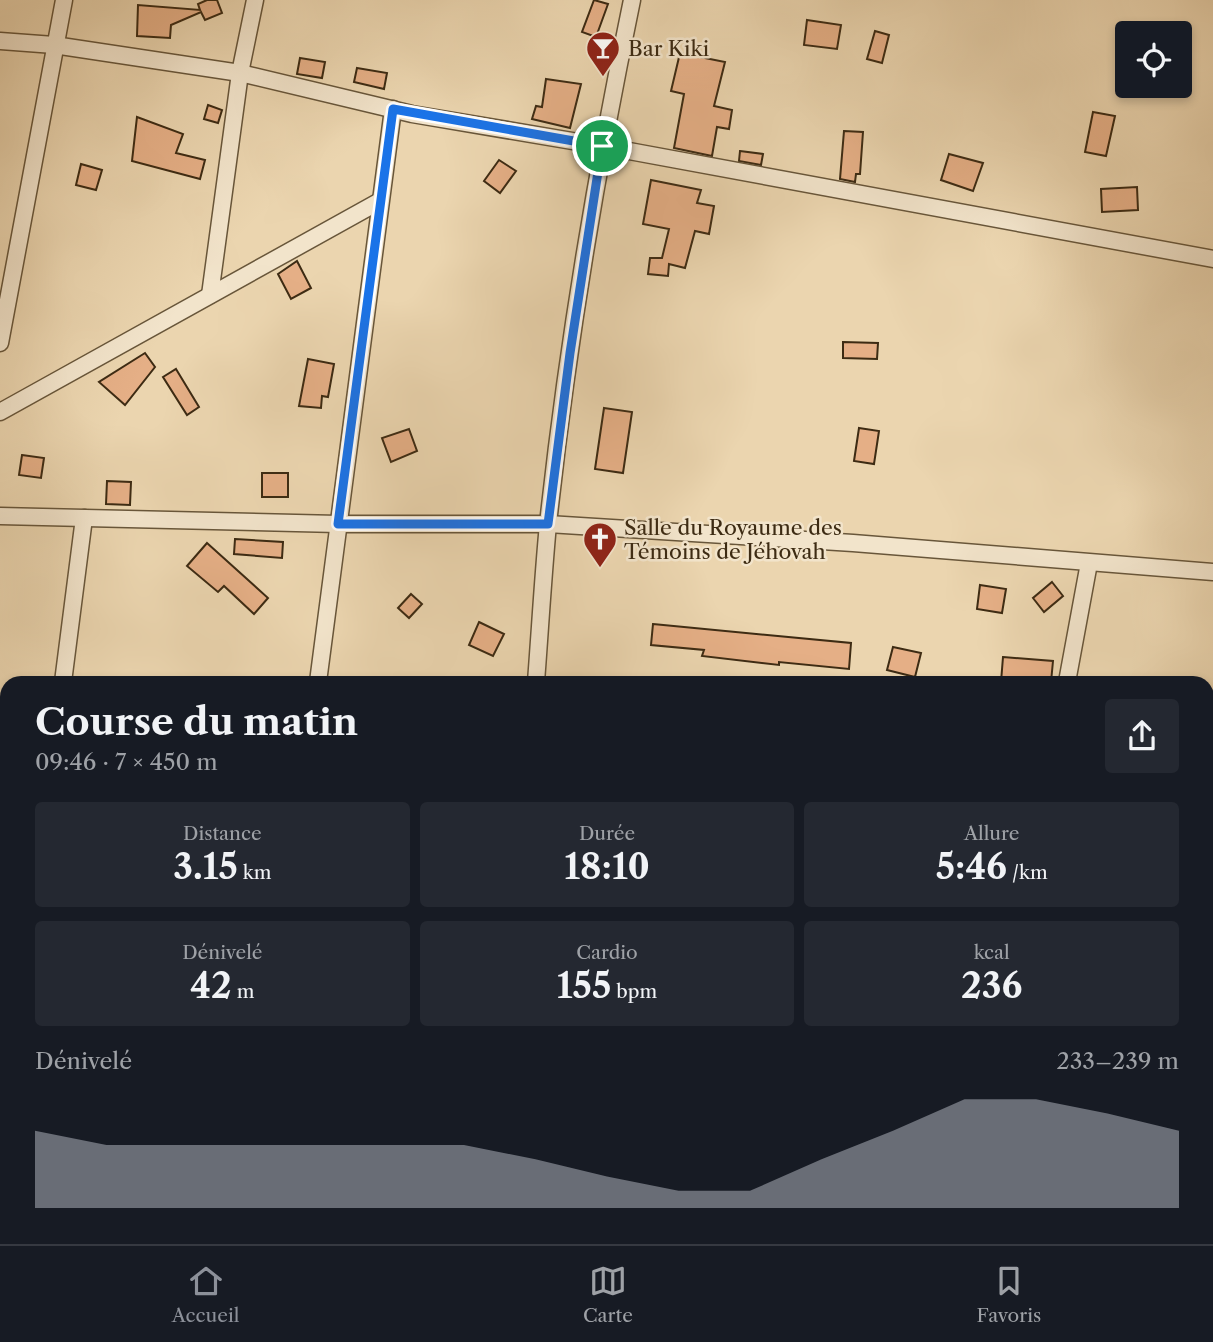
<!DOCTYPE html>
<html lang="fr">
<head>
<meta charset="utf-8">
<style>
  :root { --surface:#171b24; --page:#242831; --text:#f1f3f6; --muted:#9ea1a6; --line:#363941; --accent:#8c9099 }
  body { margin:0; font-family:"Libre Caslon Text",serif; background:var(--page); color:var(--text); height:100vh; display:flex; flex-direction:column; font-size:26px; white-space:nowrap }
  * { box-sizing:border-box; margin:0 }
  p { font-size:23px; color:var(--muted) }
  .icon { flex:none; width:38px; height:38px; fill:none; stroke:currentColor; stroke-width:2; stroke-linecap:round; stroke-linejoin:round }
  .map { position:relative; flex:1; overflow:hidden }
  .side { position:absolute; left:0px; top:676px; width:1214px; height:569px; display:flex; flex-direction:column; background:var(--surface); border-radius:21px 21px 0 0; box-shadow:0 4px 10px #0003 }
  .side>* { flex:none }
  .tools { position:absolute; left:1115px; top:21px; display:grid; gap:14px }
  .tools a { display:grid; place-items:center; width:77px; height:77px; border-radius:7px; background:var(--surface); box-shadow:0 4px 10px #0003; font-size:35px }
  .pin { position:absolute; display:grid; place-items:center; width:60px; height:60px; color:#fff; margin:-30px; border:4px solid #fff; border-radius:50%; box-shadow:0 2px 7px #0007 }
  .round { display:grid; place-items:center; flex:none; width:74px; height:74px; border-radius:7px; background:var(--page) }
  .head { display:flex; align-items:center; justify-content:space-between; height:119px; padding:0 35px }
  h1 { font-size:38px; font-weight:700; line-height:52px }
  .stats { display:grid; grid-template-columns:repeat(3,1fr); gap:10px; height:119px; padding:7px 35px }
  .stats div { display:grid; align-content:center; border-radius:7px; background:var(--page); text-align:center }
  .stats b { font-size:35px; font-weight:700 }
  .stats small { font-size:19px; font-weight:400 }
  .stats p { font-size:19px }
  .chart { height:196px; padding:14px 35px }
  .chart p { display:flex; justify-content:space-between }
  .chart svg { width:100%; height:126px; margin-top:7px; fill:var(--accent); opacity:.7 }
  .menu { display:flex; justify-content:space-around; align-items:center; height:98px; border-top:2px solid var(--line); background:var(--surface); font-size:19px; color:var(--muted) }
  .menu a { display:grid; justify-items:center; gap:4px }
  .menu .on { color:var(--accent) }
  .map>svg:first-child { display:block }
  .building { fill:#e5af86; stroke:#3d2b13; stroke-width:2 }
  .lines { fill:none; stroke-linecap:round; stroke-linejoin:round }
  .street-casing { stroke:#68563a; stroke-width:19 }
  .street { stroke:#f2e4cb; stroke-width:16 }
  .route-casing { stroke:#fff; stroke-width:14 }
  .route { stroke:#1a73e8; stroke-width:9 }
  .labels { text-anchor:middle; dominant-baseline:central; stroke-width:5; stroke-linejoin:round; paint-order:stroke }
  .poi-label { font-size:21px; fill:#3d2b13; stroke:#f2e4cb; text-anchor:start }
</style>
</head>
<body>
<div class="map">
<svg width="1213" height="1244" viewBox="0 0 1213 1244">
  <rect width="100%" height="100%" fill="#ebd5af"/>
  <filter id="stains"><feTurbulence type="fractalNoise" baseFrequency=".00286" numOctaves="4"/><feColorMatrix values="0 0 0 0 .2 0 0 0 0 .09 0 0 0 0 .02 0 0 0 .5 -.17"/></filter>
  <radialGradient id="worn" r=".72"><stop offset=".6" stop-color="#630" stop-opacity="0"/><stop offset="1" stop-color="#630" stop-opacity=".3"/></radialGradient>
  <g class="building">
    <path d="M 207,0 L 217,0 L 222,13 L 205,20 L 201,12 L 171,25 L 170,38 L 137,36 L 138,5 L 200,10 L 198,4 Z"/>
    <path d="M 594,0 L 608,4 L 596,37 L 582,32 Z"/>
    <path d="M 807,20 L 841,25 L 837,49 L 804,45 Z"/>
    <path d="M 875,31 L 889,35 L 882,63 L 867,59 Z"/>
    <path d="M 680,53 L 725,62 L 714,106 L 732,110 L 729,129 L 717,127 L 712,156 L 674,148 L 684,94 L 671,91 Z"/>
    <path d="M 300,58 L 325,62 L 322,78 L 297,74 Z"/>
    <path d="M 357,68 L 387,73 L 384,89 L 354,82 Z"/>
    <path d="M 546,79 L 581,84 L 570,128 L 532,119 L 536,106 L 542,107 Z"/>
    <path d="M 208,105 L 222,110 L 218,123 L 204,119 Z"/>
    <path d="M 1093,112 L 1115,116 L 1106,156 L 1085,152 Z"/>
    <path d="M 137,117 L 183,134 L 176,153 L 205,160 L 200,179 L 132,161 Z"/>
    <path d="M 844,131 L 863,132 L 860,174 L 856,174 L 855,182 L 840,179 Z"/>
    <path d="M 740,151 L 763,154 L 761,165 L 739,161 Z"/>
    <path d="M 949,154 L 983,163 L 973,191 L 941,180 Z"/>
    <path d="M 499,160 L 516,171 L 500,193 L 484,181 Z"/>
    <path d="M 81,164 L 102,170 L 96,190 L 76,185 Z"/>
    <path d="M 651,180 L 701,190 L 697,203 L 714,206 L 709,234 L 695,231 L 685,268 L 669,264 L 668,276 L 648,274 L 650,258 L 662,258 L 669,229 L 643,224 Z"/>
    <path d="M 1137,187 L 1138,210 L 1102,212 L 1101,189 Z"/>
    <path d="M 297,261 L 311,288 L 291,299 L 278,274 Z"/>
    <path d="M 843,342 L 878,343 L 877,359 L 843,358 Z"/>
    <path d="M 145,353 L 155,367 L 125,405 L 99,382 Z"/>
    <path d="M 308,359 L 334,364 L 328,397 L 322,396 L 321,408 L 299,406 Z"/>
    <path d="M 176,369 L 199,407 L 187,415 L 163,377 Z"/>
    <path d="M 604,408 L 632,412 L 623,473 L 595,469 Z"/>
    <path d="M 859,428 L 879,431 L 874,464 L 854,461 Z"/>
    <path d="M 409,429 L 417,451 L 391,462 L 382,438 Z"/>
    <path d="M 22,455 L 44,458 L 41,478 L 19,475 Z"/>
    <rect x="262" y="473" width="26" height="24"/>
    <path d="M 107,481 L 131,482 L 130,505 L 106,504 Z"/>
    <path d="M 235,539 L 283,542 L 282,558 L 234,554 Z"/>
    <path d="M 207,543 L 268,598 L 254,614 L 224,586 L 218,592 L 187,566 Z"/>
    <path d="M 1052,582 L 1063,596 L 1044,612 L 1033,598 Z"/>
    <path d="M 980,585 L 1006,589 L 1002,613 L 977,609 Z"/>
    <path d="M 411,594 L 422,604 L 409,618 L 398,608 Z"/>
    <path d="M 479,622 L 504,634 L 493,656 L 469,645 Z"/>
    <path d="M 653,624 L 851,643 L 849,669 L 779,662 L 779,665 L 702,656 L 704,650 L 651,645 Z"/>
    <path d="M 893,647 L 921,653 L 915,677 L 887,670 Z"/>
    <path d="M 1003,657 L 1053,661 L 1051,682 L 1001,682 Z"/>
  </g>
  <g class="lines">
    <g class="street-casing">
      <g id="street">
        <path d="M 0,41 L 54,45 L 240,73 L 412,114 L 602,146 L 1213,259"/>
        <path d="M 210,295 L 240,73 L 255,0"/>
        <path d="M 0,343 L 64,0"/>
        <path d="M 0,412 L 380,201"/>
        <path d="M 0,516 L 338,524 L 548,524 L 853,543 L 1213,572"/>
        <path d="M 63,682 L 84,518"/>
        <path d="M 318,682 L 393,109"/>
        <path d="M 536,682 C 540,630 543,577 548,524 C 567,348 596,173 632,0"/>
        <path d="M 1067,682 L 1089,563"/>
        <path d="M 0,813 L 7,815"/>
        <path d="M 1208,824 L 1213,797"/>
        <path d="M 1208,958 L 1213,960"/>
        <path d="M 0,1122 L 7,1124"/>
        <path d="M 25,1237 L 25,1244"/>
        <path d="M 737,1237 L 777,1244"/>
        <path d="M 470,1244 L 471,1237"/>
        <path d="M 944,1244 L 946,1237"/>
        <path d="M 1113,1244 L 1114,1237"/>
      </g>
    </g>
    <use href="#street" class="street"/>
  </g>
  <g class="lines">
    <g class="route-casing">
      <path id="route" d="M 393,109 L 602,146 L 570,353 L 548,524 L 338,524 Z"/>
    </g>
    <use href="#route" class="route"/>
  </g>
  <defs>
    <g id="bar-pin" transform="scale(1.75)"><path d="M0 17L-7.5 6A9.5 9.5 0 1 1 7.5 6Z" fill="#8f2418" stroke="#f2e4cb"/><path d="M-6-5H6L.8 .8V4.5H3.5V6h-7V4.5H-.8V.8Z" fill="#fff"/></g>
    <g id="church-pin" transform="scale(1.75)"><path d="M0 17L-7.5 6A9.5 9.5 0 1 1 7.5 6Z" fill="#8f2418" stroke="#f2e4cb"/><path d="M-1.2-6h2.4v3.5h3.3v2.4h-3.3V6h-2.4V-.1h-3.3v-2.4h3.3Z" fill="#fff"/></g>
  </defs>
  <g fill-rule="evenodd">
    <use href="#bar-pin" x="603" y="48"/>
    <use href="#church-pin" x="600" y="539"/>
  </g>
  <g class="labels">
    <g class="poi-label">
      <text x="628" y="48">Bar Kiki</text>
      <text x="624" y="527">Salle du Royaume des<tspan x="624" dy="24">Témoins de Jéhovah</tspan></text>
    </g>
  </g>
  <rect width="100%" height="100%" filter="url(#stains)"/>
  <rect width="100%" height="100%" fill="url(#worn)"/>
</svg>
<div class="tools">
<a><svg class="icon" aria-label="locate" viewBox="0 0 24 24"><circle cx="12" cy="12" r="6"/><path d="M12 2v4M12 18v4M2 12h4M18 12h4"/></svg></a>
</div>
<div class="pin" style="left:602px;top:146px;background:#1e9e55"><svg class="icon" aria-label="arrive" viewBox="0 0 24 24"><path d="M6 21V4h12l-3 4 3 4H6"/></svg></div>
<section class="side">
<div class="head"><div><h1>Course du matin</h1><p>09:46 · 7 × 450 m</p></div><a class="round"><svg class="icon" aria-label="share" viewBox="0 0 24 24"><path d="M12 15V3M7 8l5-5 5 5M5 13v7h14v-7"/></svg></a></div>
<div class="stats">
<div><p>Distance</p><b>3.15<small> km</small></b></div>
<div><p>Durée</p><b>18:10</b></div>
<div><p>Allure</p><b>5:46<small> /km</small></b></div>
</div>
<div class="stats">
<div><p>Dénivelé</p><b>42<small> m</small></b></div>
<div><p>Cardio</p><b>155<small> bpm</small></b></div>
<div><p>kcal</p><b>236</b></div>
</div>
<div class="chart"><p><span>Dénivelé</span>233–239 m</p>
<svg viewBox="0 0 160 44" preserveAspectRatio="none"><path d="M0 44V17L10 22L20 22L30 22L40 22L50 22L60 22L70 27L80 33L90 38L100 38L110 27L120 17L130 6L140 6L150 11L160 17V44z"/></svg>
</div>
</section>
</div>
<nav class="menu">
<a class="on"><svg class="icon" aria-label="home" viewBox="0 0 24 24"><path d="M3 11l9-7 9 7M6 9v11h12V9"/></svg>Accueil</a>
<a><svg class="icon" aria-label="map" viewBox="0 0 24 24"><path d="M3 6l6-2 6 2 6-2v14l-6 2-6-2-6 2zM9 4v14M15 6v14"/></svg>Carte</a>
<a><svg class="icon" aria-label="saved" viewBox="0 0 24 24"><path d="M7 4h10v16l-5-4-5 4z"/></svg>Favoris</a>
</nav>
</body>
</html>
